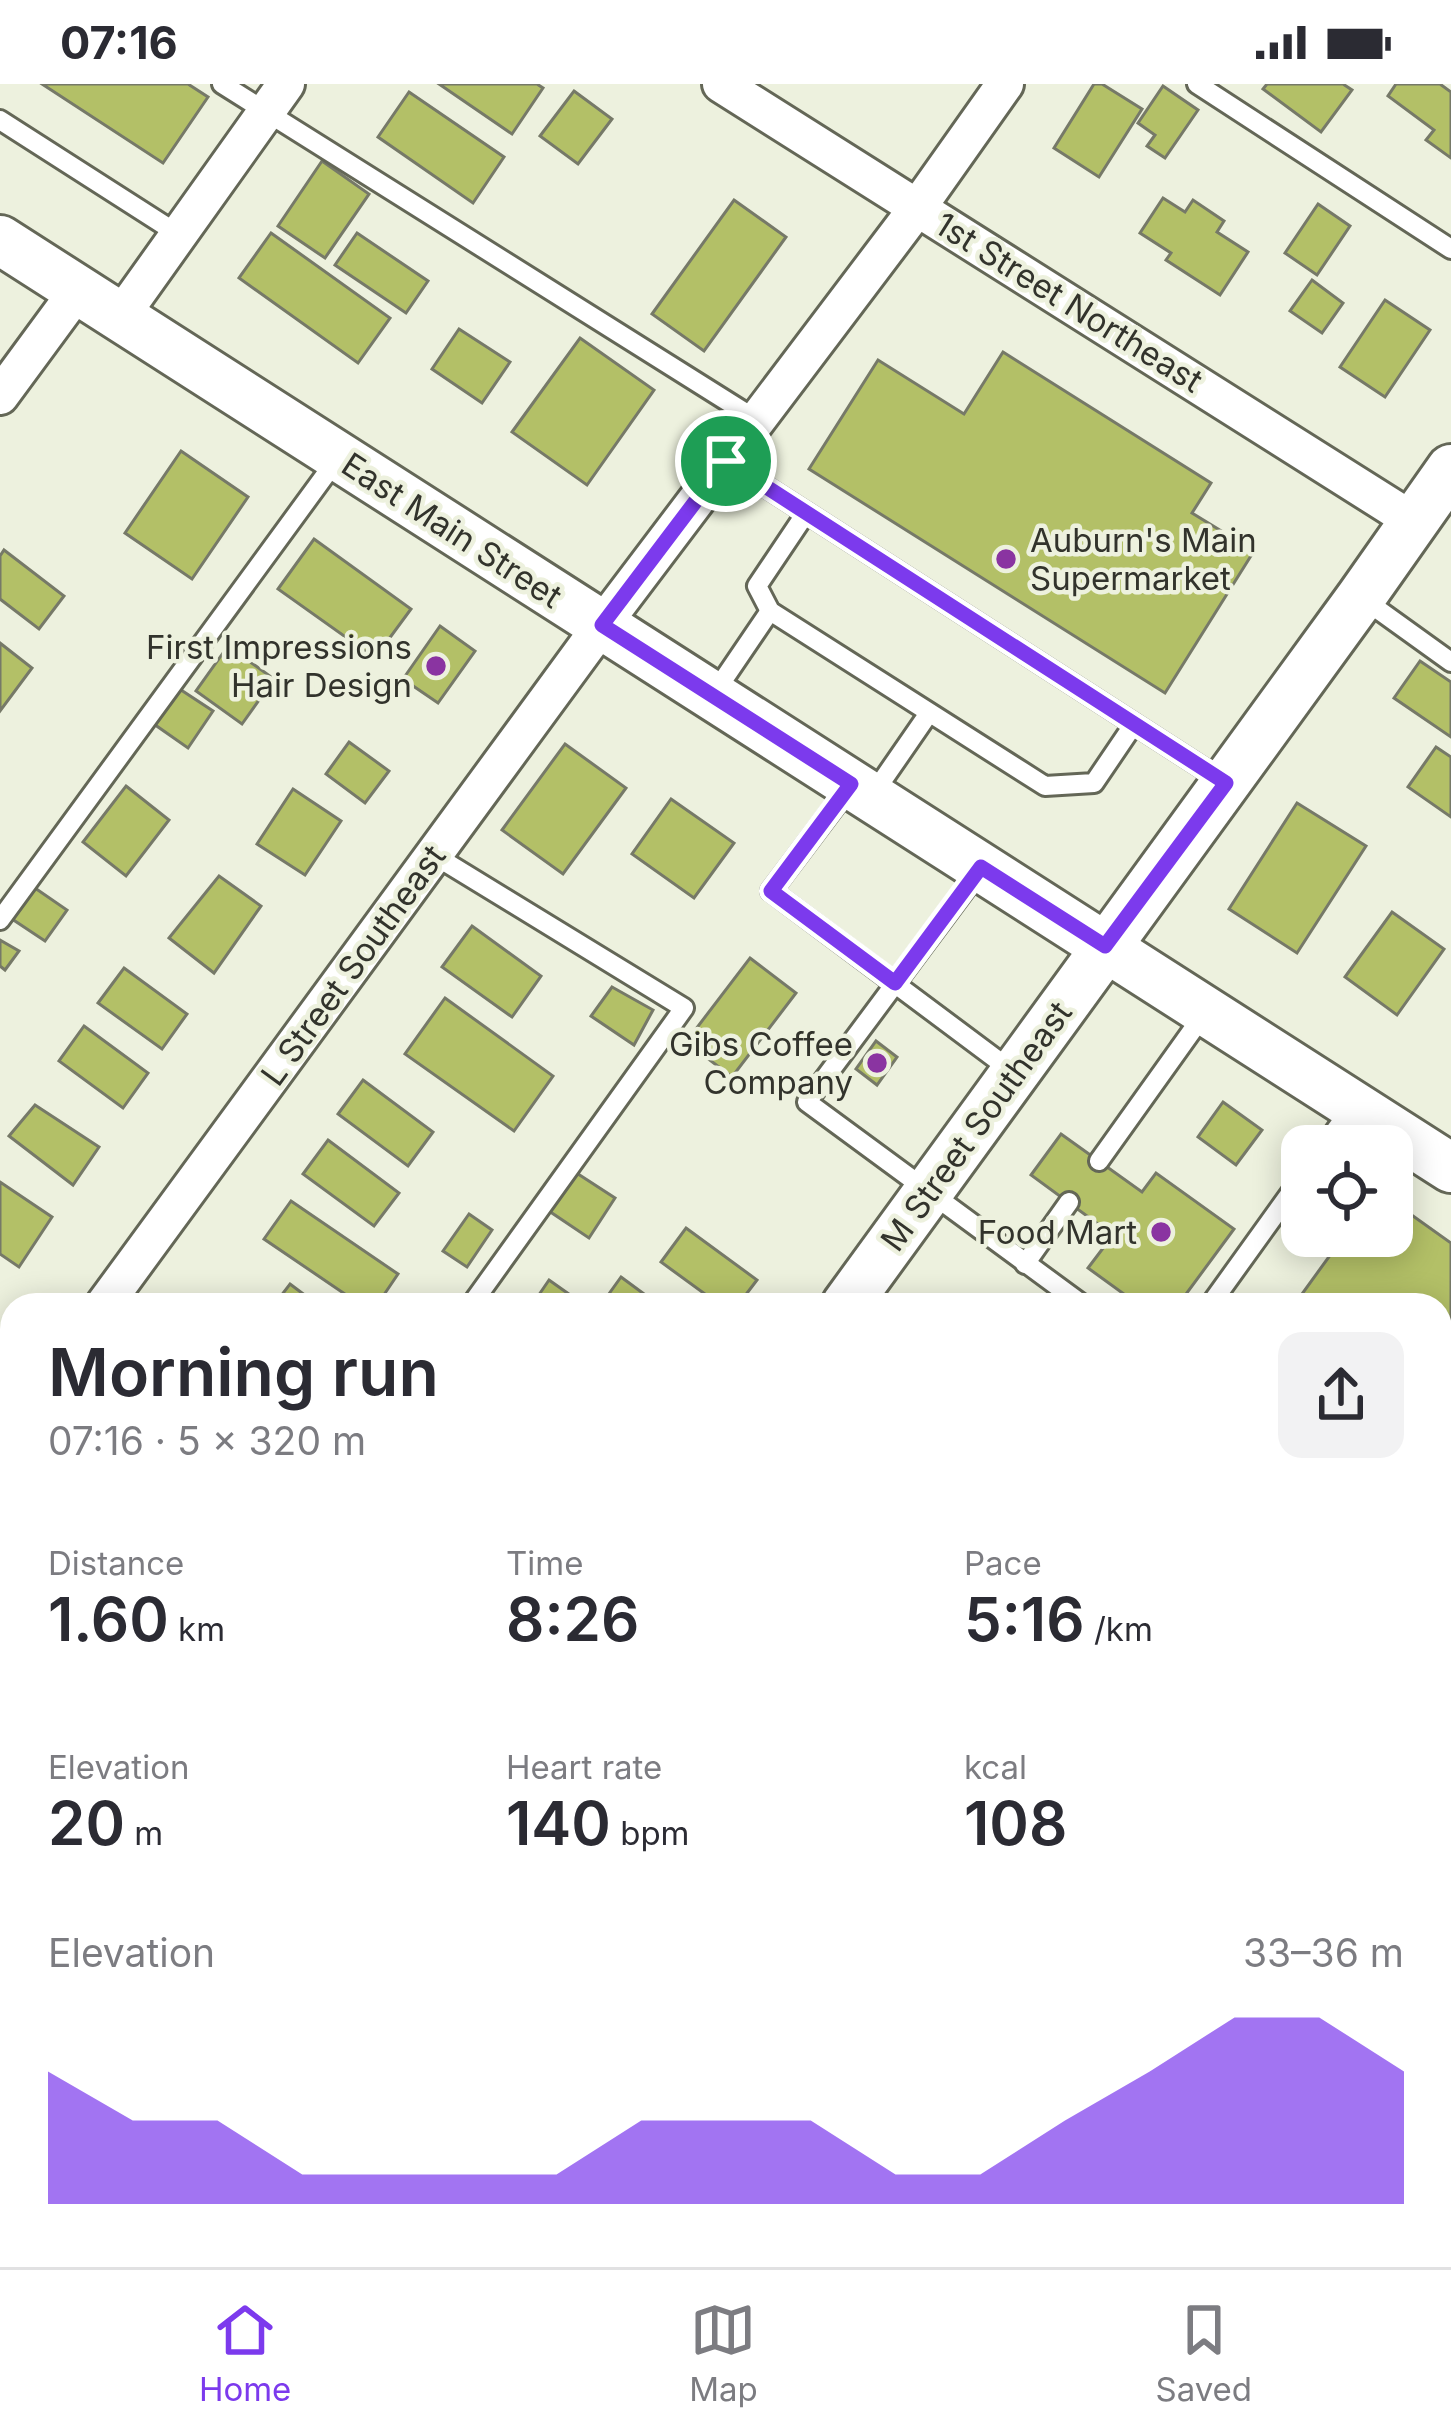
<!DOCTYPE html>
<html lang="en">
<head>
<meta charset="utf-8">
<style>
  :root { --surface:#fff; --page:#f2f2f3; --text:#2b2b33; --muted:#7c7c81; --line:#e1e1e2; --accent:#7c3aed }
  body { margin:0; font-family:Inter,sans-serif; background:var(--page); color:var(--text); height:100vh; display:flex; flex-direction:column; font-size:45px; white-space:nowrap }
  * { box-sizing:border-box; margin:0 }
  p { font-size:39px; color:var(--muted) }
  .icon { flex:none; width:66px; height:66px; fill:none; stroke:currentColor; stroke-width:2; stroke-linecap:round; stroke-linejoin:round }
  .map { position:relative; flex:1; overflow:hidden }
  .side { position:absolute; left:0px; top:1209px; width:1452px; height:975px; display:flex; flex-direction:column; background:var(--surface); border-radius:36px 36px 0 0; box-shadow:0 6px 30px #0003 }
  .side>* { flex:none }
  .controls { position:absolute; left:1281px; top:1041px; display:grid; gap:24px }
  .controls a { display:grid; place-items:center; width:132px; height:132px; border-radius:24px; background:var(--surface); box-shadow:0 6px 30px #0003; font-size:60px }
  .pin { position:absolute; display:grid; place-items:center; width:102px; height:102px; color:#fff; margin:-51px; border:6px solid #fff; border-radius:50%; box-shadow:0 3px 12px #0007 }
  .round { display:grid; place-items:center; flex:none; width:126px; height:126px; border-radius:24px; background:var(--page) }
  .headline { display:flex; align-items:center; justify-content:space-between; height:204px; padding:0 48px }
  h1 { font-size:66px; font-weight:600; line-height:90px }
  .figures { display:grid; grid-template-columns:repeat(3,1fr); gap:18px; height:204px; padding:12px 48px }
  .figures div { display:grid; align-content:center }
  .figures b { font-size:60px; font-weight:600 }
  .figures small { font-size:33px; font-weight:400 }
  .figures p { font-size:33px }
  .chart { height:336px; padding:24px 48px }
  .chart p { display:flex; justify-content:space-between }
  .chart svg { width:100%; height:216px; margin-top:12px; fill:var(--accent); opacity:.7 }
  .status { display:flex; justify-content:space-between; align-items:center; height:84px; padding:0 60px; background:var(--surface); direction:ltr }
  .status svg { height:33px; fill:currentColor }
  .menu { display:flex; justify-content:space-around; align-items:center; height:168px; border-top:3px solid var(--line); background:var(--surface); font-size:33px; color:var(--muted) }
  .menu a { display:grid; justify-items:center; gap:6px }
  .menu .active { color:var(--accent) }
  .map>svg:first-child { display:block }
  .building { fill:#b3c067; stroke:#767968; stroke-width:3 }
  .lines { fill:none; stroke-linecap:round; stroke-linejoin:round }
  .lane-casing { stroke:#646757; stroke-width:24 }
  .street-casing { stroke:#646757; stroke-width:42 }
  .secondary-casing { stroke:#646757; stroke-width:54 }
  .lane { stroke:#fff; stroke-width:18 }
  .street { stroke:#fff; stroke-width:36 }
  .secondary { stroke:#fff; stroke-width:48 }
  .route-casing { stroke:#fff; stroke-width:24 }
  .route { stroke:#7c3aed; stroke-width:15 }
  .poi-dot { fill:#8a34a1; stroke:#edf1de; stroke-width:4.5 }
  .labels { text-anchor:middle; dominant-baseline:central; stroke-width:9; stroke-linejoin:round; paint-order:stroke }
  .street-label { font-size:33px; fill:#32332c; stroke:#edf1de }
  .poi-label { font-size:33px; fill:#32332c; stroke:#edf1de; text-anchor:end }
</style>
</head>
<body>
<div class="status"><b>07:16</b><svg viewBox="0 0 49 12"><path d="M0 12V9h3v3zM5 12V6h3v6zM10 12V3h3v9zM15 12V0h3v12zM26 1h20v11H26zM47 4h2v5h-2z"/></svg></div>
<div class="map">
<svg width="1451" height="2183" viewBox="0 0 1451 2183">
  <rect width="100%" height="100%" fill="#edf1de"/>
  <g class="building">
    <path d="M 42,0 L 188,0 L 208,13 L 163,79 Z"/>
    <path d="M 439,0 L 537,0 L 543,4 L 512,50 Z"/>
    <path d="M 1094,0 L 1102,0 L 1142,25 L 1099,93 L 1054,64 Z"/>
    <path d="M 1267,0 L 1343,0 L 1352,6 L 1321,48 L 1263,5 Z"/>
    <path d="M 1396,0 L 1440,0 L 1451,8 L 1451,74 L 1426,56 L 1434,46 L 1388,12 Z"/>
    <path d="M 1163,2 L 1198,26 L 1165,74 L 1147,62 L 1155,51 L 1138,39 Z"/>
    <path d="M 574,7 L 612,35 L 578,80 L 540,52 Z"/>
    <path d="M 409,8 L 504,73 L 473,119 L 378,53 Z"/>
    <path d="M 322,77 L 369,110 L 325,174 L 278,142 Z"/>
    <path d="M 1163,114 L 1185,128 L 1193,116 L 1224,137 L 1217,148 L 1248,168 L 1220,211 L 1166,176 L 1171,169 L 1140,149 Z"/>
    <path d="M 734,116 L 786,153 L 704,267 L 652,230 Z"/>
    <path d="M 1318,120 L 1350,142 L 1317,191 L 1285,169 Z"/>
    <path d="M 271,149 L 390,234 L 358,279 L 239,194 Z"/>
    <path d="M 357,149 L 428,197 L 406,229 L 335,181 Z"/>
    <path d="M 1312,196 L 1343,219 L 1322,249 L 1290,227 Z"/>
    <path d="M 1385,216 L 1430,246 L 1385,313 L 1340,283 Z"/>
    <path d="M 459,245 L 510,278 L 482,319 L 432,285 Z"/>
    <path d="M 580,254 L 654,306 L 587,401 L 512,348 Z"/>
    <path d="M 1003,268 L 1211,399 L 1192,429 L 1254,467 L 1165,609 L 809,385 L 878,276 L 964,330 Z"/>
    <path d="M 181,367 L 248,413 L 192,495 L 125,449 Z"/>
    <path d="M 314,455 L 411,525 L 375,574 L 278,505 Z"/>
    <path d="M 4,466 L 64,512 L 39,545 L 0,515 L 0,472 Z"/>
    <path d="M 440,542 L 475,567 L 438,619 L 403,595 Z"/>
    <path d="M 0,559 L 32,584 L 0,627 Z"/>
    <path d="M 228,562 L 274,595 L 242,640 L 196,607 Z"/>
    <path d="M 1420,577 L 1451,598 L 1451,653 L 1394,614 Z"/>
    <path d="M 175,602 L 213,627 L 188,664 L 151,638 Z"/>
    <path d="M 349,658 L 389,687 L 365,719 L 326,690 Z"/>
    <path d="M 565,660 L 626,704 L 563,790 L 502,746 Z"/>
    <path d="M 1436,663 L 1451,673 L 1451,733 L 1408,703 Z"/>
    <path d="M 126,702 L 169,736 L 126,792 L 83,758 Z"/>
    <path d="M 293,705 L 341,737 L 305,791 L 257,760 Z"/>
    <path d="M 671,715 L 734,759 L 694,814 L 632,770 Z"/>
    <path d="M 1297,719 L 1366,762 L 1297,869 L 1229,825 Z"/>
    <path d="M 219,792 L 261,822 L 214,889 L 169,854 Z"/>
    <path d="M 32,802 L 67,826 L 45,857 L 12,835 Z"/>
    <path d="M 1392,828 L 1444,865 L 1397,931 L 1345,893 Z"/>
    <path d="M 472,842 L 541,892 L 512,933 L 442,883 Z"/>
    <path d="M 0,856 L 19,867 L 5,886 L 0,882 Z"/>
    <path d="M 750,874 L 796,909 L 732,993 L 686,958 Z"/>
    <path d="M 124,884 L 187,930 L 162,965 L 98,919 Z"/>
    <path d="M 612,903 L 653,926 L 634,961 L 591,932 Z"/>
    <path d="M 445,914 L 553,992 L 514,1047 L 405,970 Z"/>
    <path d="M 84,942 L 148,989 L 123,1024 L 59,977 Z"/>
    <path d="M 876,957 L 897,973 L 877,1001 L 856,985 Z"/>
    <path d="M 363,996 L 433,1048 L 408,1082 L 338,1030 Z"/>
    <path d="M 1223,1018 L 1262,1046 L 1236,1081 L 1198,1053 Z"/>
    <path d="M 35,1021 L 99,1063 L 73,1101 L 9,1052 Z"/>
    <path d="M 1061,1050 L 1142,1108 L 1156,1089 L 1234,1145 L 1178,1221 L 1139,1221 L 1088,1184 L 1113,1151 L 1031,1091 Z"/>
    <path d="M 328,1056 L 399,1109 L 374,1142 L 303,1090 Z"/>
    <path d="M 575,1088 L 615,1114 L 589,1154 L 549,1127 Z"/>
    <path d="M 0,1098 L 52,1133 L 19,1183 L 0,1170 Z"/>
    <path d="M 291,1117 L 398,1190 L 377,1221 L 361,1221 L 264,1155 Z"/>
    <path d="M 1392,1117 L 1451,1159 L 1451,1308 L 1440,1323 L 1440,1221 L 1294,1221 L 1344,1152 L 1392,1152 Z"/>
    <path d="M 469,1130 L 492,1146 L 467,1183 L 443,1167 Z"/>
    <path d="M 686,1144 L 757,1196 L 738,1221 L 720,1221 L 661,1178 Z"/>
    <path d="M 621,1193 L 659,1221 L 601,1221 Z"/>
    <path d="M 549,1196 L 573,1213 L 568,1221 L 532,1221 Z"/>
    <path d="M 290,1200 L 318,1221 L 274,1221 Z"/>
    <path d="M 10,1517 L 12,1519 L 12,1571 L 0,1562 L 0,1530 Z"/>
    <path d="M 1451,1585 L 1451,1786 L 1440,1778 L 1440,1601 Z"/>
    <path d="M 0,1625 L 12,1633 L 0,1653 Z"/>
    <path d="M 8,1746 L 12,1749 L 12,1785 L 0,1777 L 0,1756 Z"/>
    <path d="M 12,2126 L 12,2172 L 49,2172 L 41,2183 L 6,2183 L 0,2179 L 0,2143 Z"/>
    <path d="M 273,2172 L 312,2172 L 326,2183 L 265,2183 Z"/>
    <path d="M 486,2172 L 527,2172 L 519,2183 L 500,2183 Z"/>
    <path d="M 785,2172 L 855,2172 L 847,2183 L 791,2183 L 782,2176 Z"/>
    <path d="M 1081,2172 L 1135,2172 L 1128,2183 L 1074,2183 Z"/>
    <path d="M 1222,2172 L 1353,2172 L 1369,2183 L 1215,2183 Z"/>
  </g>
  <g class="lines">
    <g class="lane-casing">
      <g id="lane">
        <path d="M 222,0 L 757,336"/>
        <path d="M 1197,0 L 1451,165"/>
        <path d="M 0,36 L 178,150"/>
        <path d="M 726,377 L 1226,699"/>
        <path d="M 806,429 L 757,502 L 770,527 L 1045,702 L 1094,699 L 1134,640"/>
        <path d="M 1362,514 L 1451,578"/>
        <path d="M 715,608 L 770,527"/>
        <path d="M 851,701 L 771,807 L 1012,987"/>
        <path d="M 871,713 L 929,629"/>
        <path d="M 434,771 L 684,924 L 471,1221"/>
        <path d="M 979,787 L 807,1018 L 1083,1221"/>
        <path d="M 0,836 L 337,375"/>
        <path d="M 1324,1062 L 1351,1025"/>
        <path d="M 1099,1077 L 1204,930"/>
        <path d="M 1025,1180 L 1069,1118"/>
        <path d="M 1210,1221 L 1302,1093"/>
        <path d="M 1440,1856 L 1451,1864"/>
        <path d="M 0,1877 L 12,1860"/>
        <path d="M 1440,2000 L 1451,2008"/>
        <path d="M 1201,2183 L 1209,2172"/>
      </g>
    </g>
    <g class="street-casing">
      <g id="street">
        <path d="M 721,0 L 1415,438"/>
        <path d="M 120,233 L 286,0"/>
        <path d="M 0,312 L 78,206"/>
        <path d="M 104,1221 L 602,541 L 918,123 L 1005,0"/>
        <path d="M 0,1364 L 12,1347"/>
        <path d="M 1440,1430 L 1451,1415"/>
        <path d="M 1440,2114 L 1451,2122"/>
        <path d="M 996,2183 L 1004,2172"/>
      </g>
    </g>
    <g class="secondary-casing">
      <g id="secondary">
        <path d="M 0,156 L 1451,1084"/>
        <path d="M 846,1221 L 1361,513 L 1451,385"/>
        <path d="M 150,2183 L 157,2172"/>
      </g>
    </g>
    <use href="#lane" class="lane"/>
    <use href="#street" class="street"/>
    <use href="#secondary" class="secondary"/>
  </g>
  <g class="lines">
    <g class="route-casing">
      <path id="route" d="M 726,377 L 1226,699 L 1105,862 L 981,783 L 895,899 L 771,807 L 851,700 L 602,541 Z"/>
    </g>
    <use href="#route" class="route"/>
  </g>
  <g class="poi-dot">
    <circle cx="1006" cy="475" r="12"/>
    <circle cx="436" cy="582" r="12"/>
    <circle cx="877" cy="979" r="12"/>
    <circle cx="1161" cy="1148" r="12"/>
  </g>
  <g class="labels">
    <g class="street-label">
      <text transform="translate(1069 218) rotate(32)">1st Street Northeast</text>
      <text transform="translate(452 446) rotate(33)">East Main Street</text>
      <text transform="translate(353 881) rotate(-54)">L Street Southeast</text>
      <text transform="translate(976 1042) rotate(-54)">M Street Southeast</text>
    </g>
    <g class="poi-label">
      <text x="1030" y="456" text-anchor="start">Auburn's Main<tspan x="1030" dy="38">Supermarket</tspan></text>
      <text x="412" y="563">First Impressions<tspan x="412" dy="38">Hair Design</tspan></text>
      <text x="853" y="960">Gibs Coffee<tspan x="853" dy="38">Company</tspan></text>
      <text x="1137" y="1148">Food Mart</text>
    </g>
  </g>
</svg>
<div class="controls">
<a><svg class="icon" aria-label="locate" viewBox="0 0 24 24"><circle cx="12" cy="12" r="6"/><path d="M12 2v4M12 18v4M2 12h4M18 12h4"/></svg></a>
</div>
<div class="pin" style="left:726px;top:377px;background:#1e9e55"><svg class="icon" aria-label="arrive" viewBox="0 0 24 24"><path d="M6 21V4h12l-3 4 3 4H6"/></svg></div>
<section class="side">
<div class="headline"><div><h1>Morning run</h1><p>07:16 · 5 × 320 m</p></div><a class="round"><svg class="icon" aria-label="share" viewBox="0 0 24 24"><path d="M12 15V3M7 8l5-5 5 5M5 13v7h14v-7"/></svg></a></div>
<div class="figures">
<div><p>Distance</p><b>1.60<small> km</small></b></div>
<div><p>Time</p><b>8:26</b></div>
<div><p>Pace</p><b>5:16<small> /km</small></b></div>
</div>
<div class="figures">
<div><p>Elevation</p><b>20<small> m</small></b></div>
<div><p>Heart rate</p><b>140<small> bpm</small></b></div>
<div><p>kcal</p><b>108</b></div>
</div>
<div class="chart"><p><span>Elevation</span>33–36 m</p>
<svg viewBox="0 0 160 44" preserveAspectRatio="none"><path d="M0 44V17L10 27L20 27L30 38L40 38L50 38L60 38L70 27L80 27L90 27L100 38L110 38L120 27L130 17L140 6L150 6L160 17V44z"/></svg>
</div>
</section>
</div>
<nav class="menu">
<a class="active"><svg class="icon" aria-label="home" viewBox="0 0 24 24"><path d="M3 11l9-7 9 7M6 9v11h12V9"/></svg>Home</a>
<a><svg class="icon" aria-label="map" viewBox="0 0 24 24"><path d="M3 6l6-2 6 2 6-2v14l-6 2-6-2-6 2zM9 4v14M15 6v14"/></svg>Map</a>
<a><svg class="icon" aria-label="saved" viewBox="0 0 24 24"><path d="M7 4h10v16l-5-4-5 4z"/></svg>Saved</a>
</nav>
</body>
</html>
